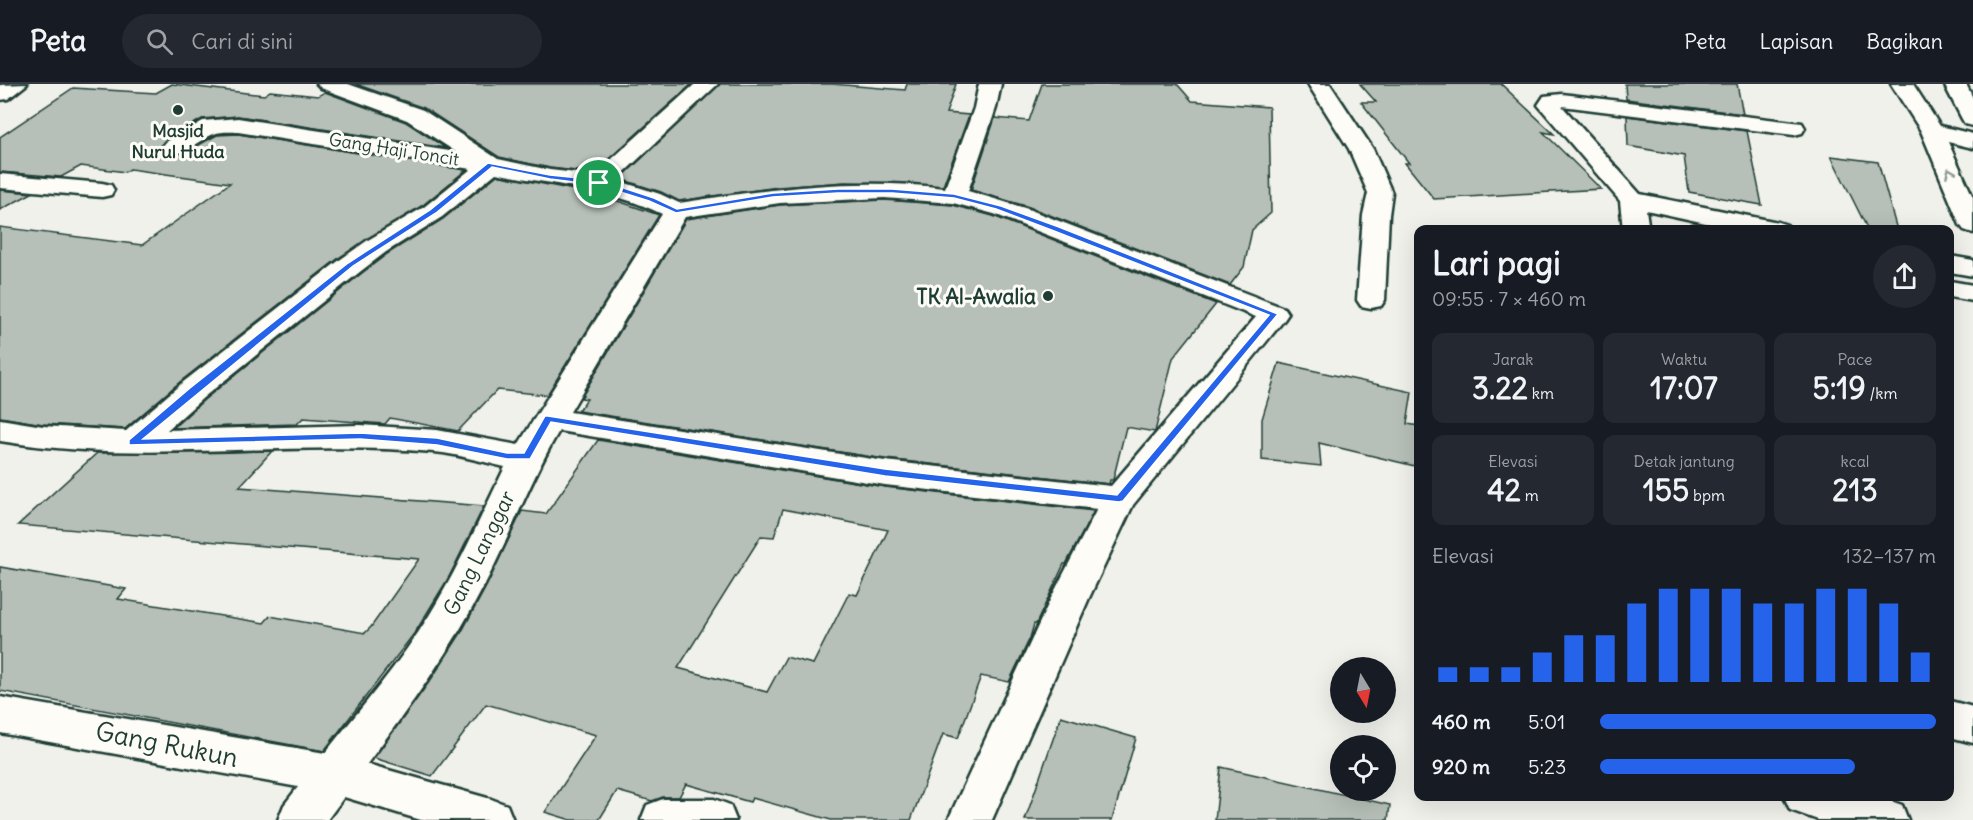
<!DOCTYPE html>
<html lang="id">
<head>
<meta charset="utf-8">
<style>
  :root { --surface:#171b24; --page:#242831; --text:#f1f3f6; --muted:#9ea1a6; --line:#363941; --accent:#2563eb }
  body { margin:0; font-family:Delius,sans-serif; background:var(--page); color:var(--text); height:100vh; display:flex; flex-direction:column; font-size:22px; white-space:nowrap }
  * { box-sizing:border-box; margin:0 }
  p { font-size:20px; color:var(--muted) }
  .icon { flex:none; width:33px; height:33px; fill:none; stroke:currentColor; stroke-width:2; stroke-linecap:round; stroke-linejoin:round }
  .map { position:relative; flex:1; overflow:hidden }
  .panel { position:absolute; left:1414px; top:141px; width:540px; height:576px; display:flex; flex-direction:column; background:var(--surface); border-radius:12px; box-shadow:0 6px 24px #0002 }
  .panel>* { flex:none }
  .needle { width:39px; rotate:170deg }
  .fabs { position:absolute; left:1330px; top:573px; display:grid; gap:12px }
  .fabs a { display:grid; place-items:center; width:66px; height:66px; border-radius:50%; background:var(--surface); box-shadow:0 6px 24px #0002; font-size:30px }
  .pin { position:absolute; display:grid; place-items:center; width:51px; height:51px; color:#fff; margin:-26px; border:3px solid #fff; border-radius:50%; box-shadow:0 2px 6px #0007 }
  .round { display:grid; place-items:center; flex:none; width:63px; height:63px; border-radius:32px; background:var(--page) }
  .headline { display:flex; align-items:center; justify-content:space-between; height:102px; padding:0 18px }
  h1 { font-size:33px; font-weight:800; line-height:45px }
  .figures { display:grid; grid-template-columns:repeat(3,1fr); gap:9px; height:102px; padding:6px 18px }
  .figures div { display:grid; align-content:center; border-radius:12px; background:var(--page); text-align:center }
  .figures b { font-size:30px; font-weight:800 }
  .figures small { font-size:16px; font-weight:400 }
  .figures p { font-size:16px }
  .chart { height:168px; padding:12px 18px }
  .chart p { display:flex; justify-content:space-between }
  .chart svg { width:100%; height:108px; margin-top:6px; stroke:var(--accent); stroke-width:6 }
  ul { padding:0 18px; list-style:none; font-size:20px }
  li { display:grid; grid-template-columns:96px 72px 1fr; align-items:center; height:45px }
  li i { height:15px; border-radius:8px; background:var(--accent) }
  header { display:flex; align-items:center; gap:36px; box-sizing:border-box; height:84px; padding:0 30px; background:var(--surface); border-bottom:2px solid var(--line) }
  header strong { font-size:28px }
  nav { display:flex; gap:33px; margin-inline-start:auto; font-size:21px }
  .search { width:420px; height:54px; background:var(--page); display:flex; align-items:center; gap:15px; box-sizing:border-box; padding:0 21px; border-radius:33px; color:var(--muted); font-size:22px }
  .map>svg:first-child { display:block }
  .building { fill:#b6bfb8; stroke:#1f3d34; stroke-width:1.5; fill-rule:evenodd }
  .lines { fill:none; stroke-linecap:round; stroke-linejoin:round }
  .minor-casing { stroke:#1f3d34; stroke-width:5 }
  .minor { fill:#fdfcf7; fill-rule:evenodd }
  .oneway { stroke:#8e9c96 }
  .route { fill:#2563eb; stroke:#fff; stroke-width:1.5; fill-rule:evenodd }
  .poi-dot { fill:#1f3d34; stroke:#fdfcf7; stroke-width:2 }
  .labels { text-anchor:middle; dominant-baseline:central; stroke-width:6; stroke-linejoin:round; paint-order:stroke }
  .far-poi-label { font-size:18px; font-weight:bold; fill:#1f3d34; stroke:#fdfcf7 }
  .far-street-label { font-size:18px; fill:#1f3d34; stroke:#fdfcf7 }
  .poi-label { font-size:21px; font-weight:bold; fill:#1f3d34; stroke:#fdfcf7; text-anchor:end }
  .street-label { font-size:21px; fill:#1f3d34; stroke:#fdfcf7 }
  .near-street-label { font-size:26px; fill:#1f3d34; stroke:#fdfcf7 }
</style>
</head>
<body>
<header>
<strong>Peta</strong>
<div class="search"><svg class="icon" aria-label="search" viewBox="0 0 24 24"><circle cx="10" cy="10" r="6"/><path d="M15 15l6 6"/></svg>Cari di sini</div>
<nav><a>Peta</a><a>Lapisan</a><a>Bagikan</a></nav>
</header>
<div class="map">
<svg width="1973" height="736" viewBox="0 0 1973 736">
  <rect width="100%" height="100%" fill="#f0f1eb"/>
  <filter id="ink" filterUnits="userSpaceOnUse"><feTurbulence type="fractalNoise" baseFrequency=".0167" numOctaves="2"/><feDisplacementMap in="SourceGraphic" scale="12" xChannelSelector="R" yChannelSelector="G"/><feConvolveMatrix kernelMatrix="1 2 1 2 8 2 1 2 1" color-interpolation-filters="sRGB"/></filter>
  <g filter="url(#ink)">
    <g class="building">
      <path d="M 172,0 L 264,11 L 270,7 L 318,12 L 325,8 L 406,38 L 446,64 L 238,32 L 202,35 L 164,57 L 160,63 L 166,70 L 186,68 L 217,51 L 238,50 L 466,86 L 423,121 L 340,173 L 181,297 L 125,345 L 43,340 L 0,333 L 0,143 L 142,161 L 230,99 L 130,85 L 125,88 L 81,82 L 61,93 L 0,88 L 0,53 L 73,4 L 156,9 Z"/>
      <path d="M 355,0 L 692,0 L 593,89 L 550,84 L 499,73 L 424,24 Z"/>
      <path d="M 720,0 L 832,0 L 905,6 L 907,0 L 956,0 L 946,29 L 969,31 L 943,102 L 845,98 L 778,103 L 679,117 L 661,108 L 620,95 Z"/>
      <path d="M 1042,0 L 1177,0 L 1192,17 L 1269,23 L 1271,129 L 1252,146 L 1244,183 L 1230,201 L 1029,123 L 971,106 L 995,34 L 1029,37 Z"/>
      <path d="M 1360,0 L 1501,0 L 1554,50 L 1543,48 L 1601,105 L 1434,115 L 1405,79 L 1409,79 L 1361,18 L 1376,18 Z"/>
      <path d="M 1625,0 L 1737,0 L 1743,30 L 1626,15 Z"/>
      <path d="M 1627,32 L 1747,47 L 1762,121 L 1689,108 L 1684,72 L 1628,62 Z"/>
      <path d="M 1831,72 L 1878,78 L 1897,146 L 1868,146 Z"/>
      <path d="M 497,91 L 600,111 L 659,131 L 547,311 L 497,306 L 458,347 L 390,334 L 385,340 L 303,334 L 297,340 L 173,344 L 205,315 L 362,189 L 387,170 L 443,135 Z"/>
      <path d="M 0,106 L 32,109 L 0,126 Z"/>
      <path d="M 884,116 L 953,121 L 993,132 L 1216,220 L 1173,274 L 1155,348 L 1126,343 L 1113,396 L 1110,396 L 1109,400 L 885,375 L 578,327 L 587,315 L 581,314 L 686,135 L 780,121 Z"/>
      <path d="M 1279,279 L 1412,308 L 1407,340 L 1419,342 L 1419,383 L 1319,359 L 1321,382 L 1262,376 L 1262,335 Z"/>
      <path d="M 598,356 L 885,403 L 1094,427 L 1066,480 L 1064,480 L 1036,540 L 1034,540 L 1030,554 L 1009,598 L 981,592 L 958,654 L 943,650 L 911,736 L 831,736 L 752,714 L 750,718 L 686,700 L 679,713 L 663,713 L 652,717 L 617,707 L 599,736 L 571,736 L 545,728 L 596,651 L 486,620 L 432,692 L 374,674 L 432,594 L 461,549 L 487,501 L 522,427 L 546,430 ZM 783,425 L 888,446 L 857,511 L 849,509 L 813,580 L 786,573 L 767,608 L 678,584 L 761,452 L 774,453 Z"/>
      <path d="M 272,367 L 239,403 L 484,422 L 449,493 L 416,547 L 324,667 L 0,607 L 0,483 L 126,505 L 118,515 L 264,539 L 270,532 L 365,549 L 371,543 L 419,475 L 18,441 L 97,369 Z"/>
      <path d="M 1061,632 L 1136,654 L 1112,736 L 1025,736 Z"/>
      <path d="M 1221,683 L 1390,721 L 1388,736 L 1215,736 Z"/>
    </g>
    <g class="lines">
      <g class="minor-casing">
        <g id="minor">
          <path d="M 27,0 L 8,15 L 0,16 L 0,1 Z"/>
          <path d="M 317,0 L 348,0 L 423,26 L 498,75 L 550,86 L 594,91 L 695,0 L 718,0 L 616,96 L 660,110 L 679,119 C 768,105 855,93 945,104 L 974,24 L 979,0 L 1001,0 L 996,24 L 968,107 L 1028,125 L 1284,224 L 1288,230 L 1284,236 L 1133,421 L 1089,514 L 992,736 L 948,736 L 1051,514 L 1097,425 L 885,401 L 559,347 C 530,396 511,450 485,500 C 452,565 410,622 367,680 L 491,715 L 507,721 L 513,736 L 421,736 L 344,713 L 327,736 L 278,736 L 284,721 L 298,703 L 0,649 L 0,613 L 325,669 C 361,624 400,579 430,530 C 459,483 481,432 505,383 C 482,378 458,370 434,368 C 289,355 144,381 0,357 L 0,335 L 43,342 L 126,347 L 182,299 L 341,175 L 368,156 L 424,123 L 471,85 L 238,48 C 231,48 221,47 214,50 C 197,56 185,73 166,68 L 162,63 L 166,58 L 203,37 L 238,34 L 456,68 L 407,36 L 321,4 ZM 496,89 C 552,101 609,104 662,130 L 518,361 L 437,346 L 360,341 L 167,346 L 204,313 L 361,187 L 386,168 L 442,133 ZM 884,114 L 953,119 L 994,130 L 1256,233 L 1111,402 L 885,377 L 570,328 L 685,133 L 780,119 Z"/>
          <path d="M 1308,0 L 1330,0 L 1373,65 L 1392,109 L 1389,131 L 1385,216 L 1381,222 L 1371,224 L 1361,222 L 1357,216 L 1363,131 L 1368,109 L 1349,65 Z"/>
          <path d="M 1891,0 L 1913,0 L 1940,42 L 1973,50 L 1973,64 L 1948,58 L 1973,113 L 1973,149 L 1964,146 L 1960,141 L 1921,47 Z"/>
          <path d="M 1944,0 L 1966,0 L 1973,14 L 1973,42 L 1965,40 L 1962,35 Z"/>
          <path d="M 1562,10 L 1802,39 L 1805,44 L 1802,49 L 1794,51 L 1562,22 L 1640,110 L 1778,138 L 1787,141 L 1791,146 L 1738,146 L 1646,126 L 1649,146 L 1623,146 L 1620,117 L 1538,21 L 1544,12 Z"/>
          <path d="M 0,90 L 102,99 L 111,101 L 114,106 L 111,111 L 102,113 L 0,104 Z"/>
          <path d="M 1950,172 L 1973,176 L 1973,192 L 1950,188 Z"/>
          <path d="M 1950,197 L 1973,201 L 1973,217 L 1950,213 Z"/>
          <path d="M 1950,617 L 1973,623 L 1973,659 L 1950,653 Z"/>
          <path d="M 1784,712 L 1877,712 L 1902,721 L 1908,736 L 1818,736 L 1790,726 Z"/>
          <path d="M 663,715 L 714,715 L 730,721 L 736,736 L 641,736 L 647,721 Z"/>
        </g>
      </g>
      <use href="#minor" class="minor"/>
    </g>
    <defs><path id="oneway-chevron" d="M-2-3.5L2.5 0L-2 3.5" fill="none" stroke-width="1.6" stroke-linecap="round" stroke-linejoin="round" transform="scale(1.5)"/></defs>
    <use class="oneway" href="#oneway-chevron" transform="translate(1950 88) rotate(-113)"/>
  </g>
  <path class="route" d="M 488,79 L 550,91 L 599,96 L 654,114 L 677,125 L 773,109 L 838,105 L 892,105 L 954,110 L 1001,122 L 1059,143 L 1278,230 L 1123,417 L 1119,418 L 885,392 L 551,338 L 530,375 L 507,375 L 437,361 L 360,355 L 129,361 L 129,356 L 190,304 L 348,179 L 430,126 ZM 492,83 L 550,95 L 598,101 L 649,117 L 676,129 L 773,113 L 838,109 L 892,109 L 954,114 L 996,125 L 1054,147 L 1269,231 L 1117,411 L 885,385 L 548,332 L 545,332 L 524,369 L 507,369 L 437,354 L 360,349 L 143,355 L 353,182 L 436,129 Z"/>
  <g class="poi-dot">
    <circle cx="178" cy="26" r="6"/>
    <circle cx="1048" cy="212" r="6"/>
  </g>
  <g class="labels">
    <g class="far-poi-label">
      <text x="178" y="46">Masjid<tspan x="178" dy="21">Nurul Huda</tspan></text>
    </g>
    <g class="far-street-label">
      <text transform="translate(394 65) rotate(9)">Gang Haji Toncit</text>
    </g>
    <g class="poi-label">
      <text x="1036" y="212">TK Al-Awalia</text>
    </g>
    <g class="street-label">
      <text transform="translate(479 469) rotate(-64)">Gang Langgar</text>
    </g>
    <g class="near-street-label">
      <text transform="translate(167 660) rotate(11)">Gang Rukun</text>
    </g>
  </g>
</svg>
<div class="fabs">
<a><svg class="needle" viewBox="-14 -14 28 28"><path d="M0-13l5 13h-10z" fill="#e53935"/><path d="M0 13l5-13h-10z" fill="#9ea1a6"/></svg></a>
<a><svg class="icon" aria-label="locate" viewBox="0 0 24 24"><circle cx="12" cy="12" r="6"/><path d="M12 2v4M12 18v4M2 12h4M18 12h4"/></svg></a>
</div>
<div class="pin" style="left:599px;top:99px;background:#1e9e55"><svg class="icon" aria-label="arrive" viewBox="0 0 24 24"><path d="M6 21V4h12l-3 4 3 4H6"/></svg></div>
<section class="panel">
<div class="headline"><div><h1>Lari pagi</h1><p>09:55 · 7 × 460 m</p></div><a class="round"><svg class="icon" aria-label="share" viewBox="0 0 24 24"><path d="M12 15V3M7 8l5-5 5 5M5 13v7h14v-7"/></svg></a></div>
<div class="figures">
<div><p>Jarak</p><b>3.22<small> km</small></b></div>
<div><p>Waktu</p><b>17:07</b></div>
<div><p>Pace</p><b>5:19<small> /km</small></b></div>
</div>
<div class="figures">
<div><p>Elevasi</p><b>42<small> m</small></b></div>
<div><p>Detak jantung</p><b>155<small> bpm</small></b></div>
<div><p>kcal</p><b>213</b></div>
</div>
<div class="chart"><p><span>Elevasi</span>132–137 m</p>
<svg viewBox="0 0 160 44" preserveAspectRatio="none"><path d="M5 44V38M15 44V38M25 44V38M35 44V32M45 44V25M55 44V25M65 44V12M75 44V6M85 44V6M95 44V6M105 44V12M115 44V12M125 44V6M135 44V6M145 44V12M155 44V32"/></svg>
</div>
<ul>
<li><b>460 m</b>5:01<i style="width:100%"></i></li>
<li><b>920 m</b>5:23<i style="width:76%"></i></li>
</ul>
</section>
</div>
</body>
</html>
